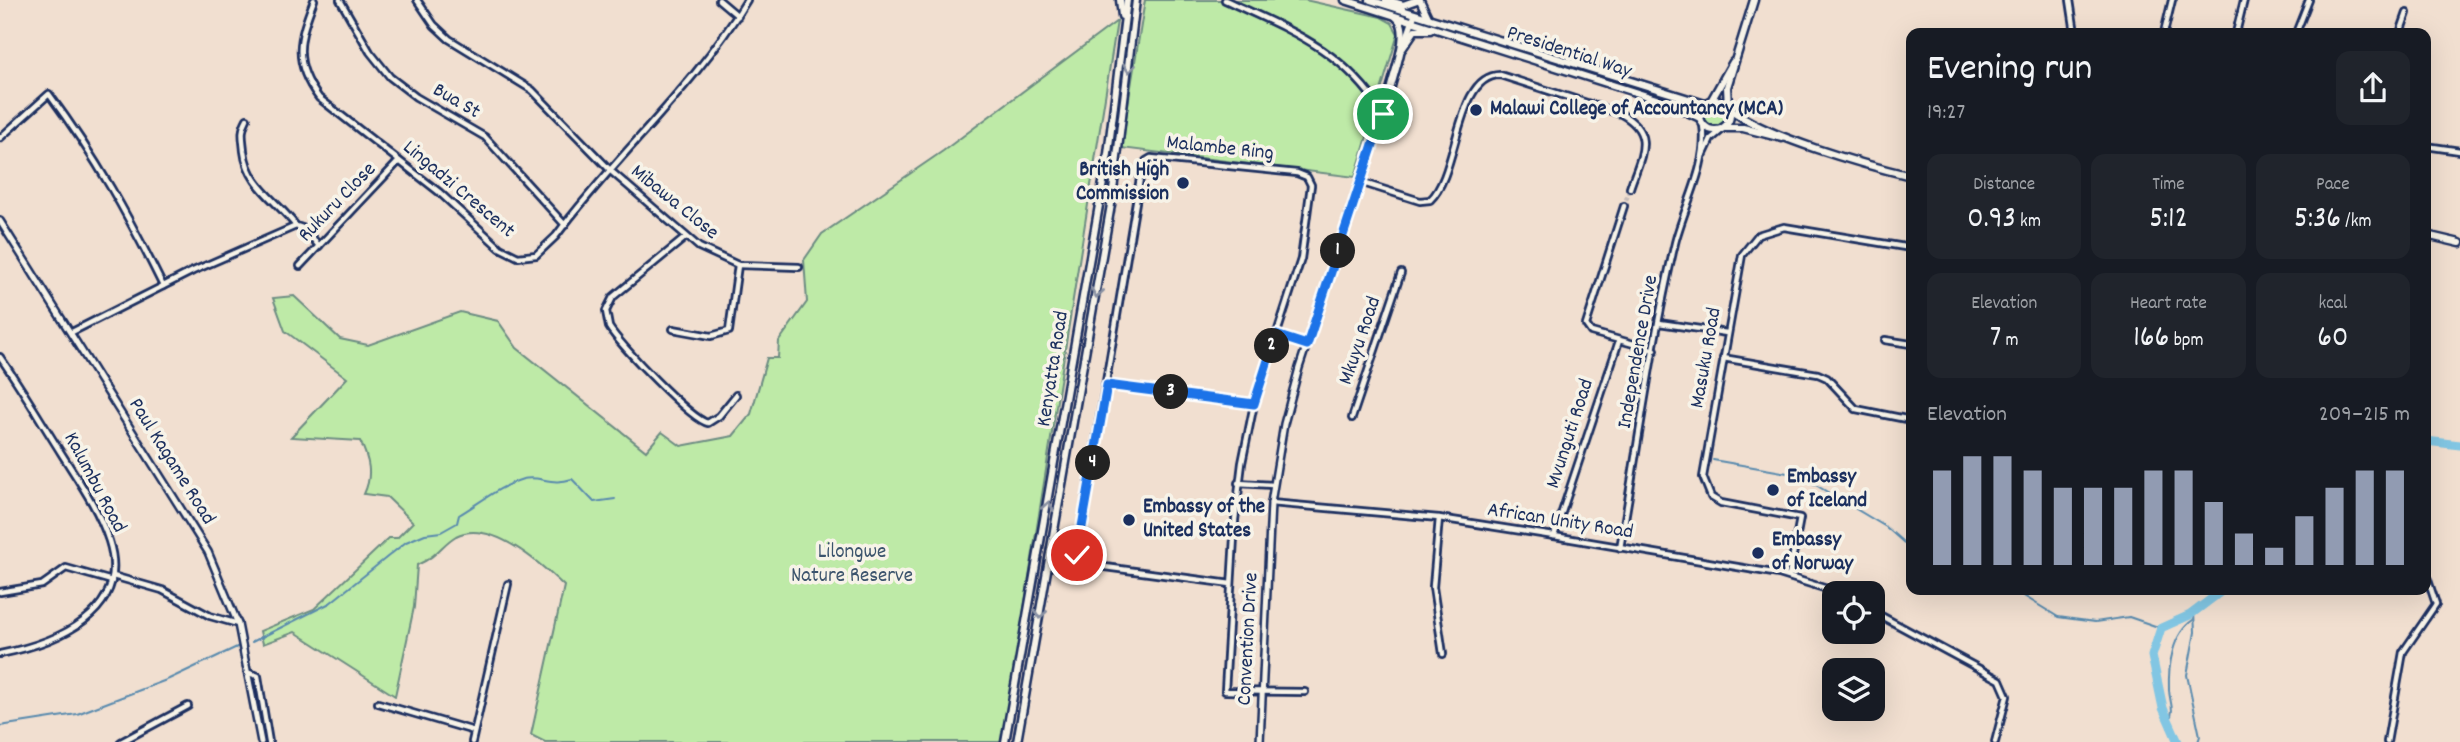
<!DOCTYPE html>
<html lang="en">
<head>
<meta charset="utf-8">
<style>
  :root { --surface:#171b24; --page:#20242c; --text:#f1f3f6; --muted:#9ea1a6; --accent:#919bb2 }
  body { margin:0; font-family:Dekko,sans-serif; background:var(--page); color:var(--text); height:100vh; display:flex; flex-direction:column; font-size:26px; white-space:nowrap }
  * { box-sizing:border-box; margin:0 }
  p { font-size:23px; color:var(--muted) }
  .icon { flex:none; width:38px; height:38px; fill:none; stroke:currentColor; stroke-width:2; stroke-linecap:round; stroke-linejoin:round }
  .map { position:relative; flex:1; overflow:hidden }
  .drawer { position:absolute; left:1906px; top:28px; width:525px; height:567px; display:flex; flex-direction:column; background:var(--surface); border-radius:14px; box-shadow:0 7px 28px #0002 }
  .drawer>* { flex:none }
  .fabs { position:absolute; left:1822px; top:581px; display:grid; gap:14px }
  .fabs a { display:grid; place-items:center; width:63px; height:63px; border-radius:14px; background:var(--surface); box-shadow:0 7px 28px #0002; font-size:35px }
  .pin { position:absolute; display:grid; place-items:center; width:60px; height:60px; color:#fff; margin:-30px; border:4px solid #fff; border-radius:50%; box-shadow:0 2px 7px #0007 }
  .km { position:absolute; width:35px; height:35px; margin:-18px; border-radius:50%; background:#222; color:#fff; font-size:19px; line-height:35px; text-align:center }
  .round { display:grid; place-items:center; flex:none; width:74px; height:74px; border-radius:14px; background:var(--page) }
  .summary { display:flex; align-items:center; justify-content:space-between; height:119px; padding:0 21px }
  h1 { font-size:38px; font-weight:600; line-height:52px }
  .figures { display:grid; grid-template-columns:repeat(3,1fr); gap:10px; height:119px; padding:7px 21px }
  .figures div { display:grid; align-content:center; border-radius:14px; background:var(--page); text-align:center }
  .figures b { font-size:30px; font-weight:600 }
  .figures small { font-size:19px; font-weight:400 }
  .figures p { font-size:19px }
  .chart { height:196px; padding:14px 21px }
  .chart p { display:flex; justify-content:space-between }
  .chart svg { width:100%; height:126px; margin-top:7px; stroke:var(--accent); stroke-width:6 }
  .map>svg:first-child { display:block }
  .green { fill:#beeaa7; stroke:#6c8c82; stroke-width:2 }
  .lines { fill:none; stroke-linecap:round; stroke-linejoin:round }
  .stream { stroke:#598aae; stroke-width:2 }
  .river { stroke:#82c6e3; stroke-width:9 }
  .minor-tunnel { stroke:#c6bcb9; stroke-width:4.5; stroke-dasharray:4.5 2; stroke-linecap:butt }
  .minor-casing { stroke:#1b2f5e; stroke-width:10 }
  .tertiary-casing { stroke:#1b2f5e; stroke-width:10 }
  .secondary-casing { stroke:#1b2f5e; stroke-width:11 }
  .minor { stroke:#f7f3e8; stroke-width:4.5 }
  .tertiary { stroke:#f7f3e8; stroke-width:5 }
  .secondary { stroke:#f7f3e8; stroke-width:6 }
  .oneway { stroke:#8991a3 }
  .route-casing { stroke:#fff; stroke-width:14 }
  .route { stroke:#1a73e8; stroke-width:9 }
  .poi-dot { fill:#1b2f5e; stroke:#f7f3e8; stroke-width:2.5 }
  .labels { text-anchor:middle; dominant-baseline:central; stroke-width:7; stroke-linejoin:round; paint-order:stroke }
  .street-label { font-size:21px; fill:#1b2f5e; stroke:#f7f3e8 }
  .poi-label { font-size:21px; font-weight:bold; fill:#1b2f5e; stroke:#f7f3e8; text-anchor:start }
  .park-label { font-size:21px; fill:#3c546d; stroke:#f7f3e8 }
</style>
</head>
<body>
<div class="map">
<svg width="2460" height="742" viewBox="0 0 2460 742">
  <rect width="100%" height="100%" fill="#f1dfd0"/>
  <filter id="ink" filterUnits="userSpaceOnUse"><feTurbulence type="fractalNoise" baseFrequency=".0143" numOctaves="2"/><feDisplacementMap in="SourceGraphic" scale="14" xChannelSelector="R" yChannelSelector="G"/><feConvolveMatrix kernelMatrix="1 2 1 2 8 2 1 2 1" color-interpolation-filters="sRGB"/></filter>
  <g filter="url(#ink)">
    <g class="green">
      <path d="M 1145,0 L 1305,0 L 1381,17 L 1392,23 L 1398,34 L 1355,177 L 1121,148 Z"/>
      <path d="M 1117,21 L 1003,742 L 545,742 L 531,735 L 564,586 C 542,565 491,518 456,536 C 442,544 437,557 417,565 L 414,607 L 395,696 L 295,632 L 263,644 L 260,631 L 314,609 L 389,538 L 397,538 L 413,522 L 387,497 L 364,494 C 373,475 369,459 360,441 L 291,437 L 347,378 L 285,331 L 273,298 L 294,296 L 340,339 L 368,345 L 460,312 L 498,321 L 517,348 L 646,451 L 662,432 L 681,446 L 733,436 L 751,414 L 767,358 L 778,358 L 779,341 L 807,302 L 804,260 L 822,234 L 943,151 Z"/>
      <circle cx="1715" cy="115" r="11"/>
    </g>
    <g class="lines">
      <g class="stream">
        <path d="M 1713,460 L 1799,475 L 1886,527 L 1911,549"/>
        <path d="M 2014,590 L 2058,617 L 2095,622 L 2129,617 L 2161,628"/>
        <path d="M 2194,612 L 2195,632 L 2187,675 L 2200,736 L 2198,742"/>
        <path d="M 252,642 L 330,603 L 406,542 L 425,534 L 441,532 L 457,523 L 459,515 C 478,504 501,485 523,479 C 540,475 551,486 572,479 L 594,502 L 615,499"/>
        <path d="M 2169,722 C 2175,709 2170,704 2169,690 C 2168,666 2172,634 2193,620"/>
        <path d="M 0,726 L 77,714 L 169,679 L 237,647"/>
      </g>
      <g class="river">
        <path d="M 2426,441 L 2460,445"/>
        <path d="M 2178,742 L 2163,708 L 2152,656 L 2161,628 L 2190,615 L 2223,590"/>
      </g>
      <path class="minor-tunnel" d="M 1624,206 L 1630,188"/>
      <g class="minor-casing">
        <g id="minor">
          <path d="M 314,0 C 299,39 292,62 319,98 L 439,192 L 500,248 L 518,257 L 536,255 L 556,236 C 616,155 695,87 747,0"/>
          <path d="M 340,0 L 370,52 L 390,77 L 416,97 L 485,137 L 565,225"/>
          <path d="M 417,0 L 434,25 L 449,39 L 532,90 L 612,172 L 699,247 L 738,265 L 799,267"/>
          <path d="M 719,0 L 738,16"/>
          <path d="M 1225,0 C 1289,30 1343,49 1383,113"/>
          <path d="M 2070,0 L 2075,33"/>
          <path d="M 2164,33 L 2172,0"/>
          <path d="M 2236,33 L 2244,0"/>
          <path d="M 2296,33 L 2309,0"/>
          <path d="M 2400,33 L 2407,13"/>
          <path d="M 247,119 C 240,132 243,137 244,151 C 248,186 277,200 296,226"/>
          <path d="M 0,138 L 49,94 C 97,159 128,215 163,286"/>
          <path d="M 2426,146 L 2460,151"/>
          <path d="M 1704,154 L 1711,139 L 1723,129"/>
          <path d="M 1360,182 L 1420,201 L 1430,200 C 1459,174 1455,75 1500,75 L 1621,114 C 1657,134 1640,157 1630,188"/>
          <path d="M 1624,206 L 1586,325 L 1591,332 L 1655,350"/>
          <path d="M 686,237 L 613,297 L 606,311 L 609,327 C 619,344 691,420 708,423 L 719,416 L 736,395"/>
          <path d="M 300,266 L 399,161"/>
          <path d="M 1659,323 L 1727,333"/>
          <path d="M 673,329 L 711,336 L 729,331 L 738,265"/>
          <path d="M 72,332 L 193,271 L 296,226 L 305,229 L 319,246"/>
          <path d="M 1276,335 L 1307,345"/>
          <path d="M 1885,340 L 1911,344"/>
          <path d="M 0,357 C 23,390 42,423 63,456 C 80,483 99,510 109,541 C 132,613 56,643 0,654"/>
          <path d="M 1723,358 L 1818,374 L 1827,378 L 1856,409 L 1911,420"/>
          <path d="M 1107,385 L 1254,404"/>
          <path d="M 1352,418 L 1401,273"/>
          <path d="M 1238,483 L 1273,485"/>
          <path d="M 1271,503 L 1439,518 L 1554,536 L 1779,574 L 1840,593"/>
          <path d="M 1439,518 L 1433,587 L 1443,654"/>
          <path d="M 1554,536 L 1619,341"/>
          <path d="M 1620,548 C 1638,447 1651,344 1675,243 C 1684,206 1709,164 1703,125"/>
          <path d="M 113,576 L 162,590 L 210,616 L 238,624"/>
          <path d="M 1789,576 L 1800,518 L 1721,503 L 1711,497 L 1703,477 L 1742,255 L 1758,235 L 1784,227 L 1911,248"/>
          <path d="M 1231,584 L 1090,565 L 1081,562 L 1077,555 L 1141,172 L 1146,161 L 1151,158 L 1297,173 L 1307,177 L 1311,185 L 1301,259 L 1254,404 L 1242,463 L 1235,520 L 1225,691 L 1305,692"/>
          <path d="M 0,592 L 42,585 L 66,568 L 112,581"/>
          <path d="M 1872,611 L 2000,680 L 2007,696 L 1995,742"/>
          <path d="M 249,673 L 258,676 L 269,742"/>
          <path d="M 378,703 L 474,731"/>
          <path d="M 121,742 L 188,706"/>
          <path d="M 472,742 L 508,584"/>
          <path d="M 2387,742 L 2403,652 L 2436,604 L 2426,574"/>
        </g>
      </g>
      <g class="tertiary-casing">
        <g id="tertiary">
          <path d="M 1405,42 L 1415,14"/>
          <path d="M 0,221 L 208,552 L 238,624 L 261,742"/>
          <path d="M 1260,742 L 1271,503 L 1284,424 L 1299,368 L 1388,98"/>
        </g>
      </g>
      <g class="secondary-casing">
        <g id="secondary">
          <path d="M 1120,0 L 1122,16"/>
          <path d="M 1345,0 L 1666,102 L 1700,118"/>
          <path d="M 1370,0 L 1705,104"/>
          <path d="M 1386,0 L 1403,5 L 1417,0"/>
          <path d="M 1420,0 L 1428,17"/>
          <path d="M 1402,49 L 1415,30 L 1430,30"/>
          <circle cx="1715" cy="115" r="15"/>
          <path d="M 1388,100 C 1390,80 1414,30 1396,17"/>
          <path d="M 1711,101 L 1733,62"/>
          <path d="M 1728,106 L 1727,87 L 1754,0"/>
          <path d="M 1730,109 C 1765,137 1865,165 1911,176"/>
          <path d="M 1725,128 L 1743,128 L 1782,138"/>
          <path d="M 2426,235 L 2460,243"/>
          <path d="M 1005,742 L 1108,154 L 1127,0"/>
          <path d="M 1017,742 L 1112,199 L 1136,0"/>
        </g>
      </g>
      <use href="#minor" class="minor"/>
      <use href="#tertiary" class="tertiary"/>
      <use href="#secondary" class="secondary"/>
    </g>
    <defs><path id="oneway-chevron" d="M-2-3.5L2.5 0L-2 3.5" fill="none" stroke-width="1.6" stroke-linecap="round" stroke-linejoin="round" transform="scale(1.75)"/></defs>
    <g class="oneway">
      <use href="#oneway-chevron" transform="translate(1129 68) rotate(96)"/>
      <use href="#oneway-chevron" transform="translate(1097 293) rotate(99)"/>
      <use href="#oneway-chevron" transform="translate(1048 506) rotate(-79)"/>
      <use href="#oneway-chevron" transform="translate(1040 614) rotate(99)"/>
    </g>
  </g>
  <g class="lines" filter="url(#ink)">
    <g class="route-casing">
      <path id="route" d="M 1077,555 L 1107,385 L 1254,404 L 1276,335 L 1307,345 L 1383,114"/>
    </g>
    <use href="#route" class="route"/>
  </g>
  <g class="poi-dot">
    <circle cx="1476" cy="110" r="7"/>
    <circle cx="1183" cy="183" r="7"/>
    <circle cx="1773" cy="490" r="7"/>
    <circle cx="1129" cy="520" r="7"/>
    <circle cx="1758" cy="553" r="7"/>
  </g>
  <g class="labels">
    <g class="street-label">
      <text transform="translate(1569 53) rotate(18)">Presidential Way</text>
      <text transform="translate(456 102) rotate(30)">Bua St</text>
      <text transform="translate(1220 149) rotate(6)">Malambe Ring</text>
      <text transform="translate(458 190) rotate(40)">Lingadzi Crescent</text>
      <text transform="translate(338 203) rotate(-46)">Rukuru Close</text>
      <text transform="translate(674 203) rotate(39)">Mibawa Close</text>
      <text transform="translate(1361 341) rotate(-71)">Mkuyu Road</text>
      <text transform="translate(1639 352) rotate(-80)">Independence Drive</text>
      <text transform="translate(1707 358) rotate(-80)">Masuku Road</text>
      <text transform="translate(1054 369) rotate(-81)">Kenyatta Road</text>
      <text transform="translate(1571 434) rotate(-72)">Mvunguti Road</text>
      <text transform="translate(171 462) rotate(58)">Paul Kagame Road</text>
      <text transform="translate(94 483) rotate(62)">Kalumbu Road</text>
      <text transform="translate(1560 522) rotate(9)">African Unity Road</text>
      <text transform="translate(1249 639) rotate(-87)">Convention Drive</text>
    </g>
    <g class="poi-label">
      <text x="1490" y="110">Malawi College of Accountancy (MCA)</text>
      <text x="1169" y="171" text-anchor="end">British High<tspan x="1169" dy="24">Commission</tspan></text>
      <text x="1787" y="478">Embassy<tspan x="1787" dy="24">of Iceland</tspan></text>
      <text x="1143" y="508">Embassy of the<tspan x="1143" dy="24">United States</tspan></text>
      <text x="1772" y="541">Embassy<tspan x="1772" dy="24">of Norway</tspan></text>
    </g>
    <g class="park-label">
      <text x="852" y="553">Lilongwe<tspan x="852" dy="24">Nature Reserve</tspan></text>
    </g>
  </g>
</svg>
<div class="fabs">
<a><svg class="icon" aria-label="locate" viewBox="0 0 24 24"><circle cx="12" cy="12" r="6"/><path d="M12 2v4M12 18v4M2 12h4M18 12h4"/></svg></a>
<a><svg class="icon" aria-label="layers" viewBox="0 0 24 24"><path d="M12 4l9 5-9 5-9-5zM3 14l9 5 9-5"/></svg></a>
</div>
<div class="pin" style="left:1383px;top:114px;background:#1e9e55"><svg class="icon" aria-label="arrive" viewBox="0 0 24 24"><path d="M6 21V4h12l-3 4 3 4H6"/></svg></div>
<div class="pin" style="left:1077px;top:555px;background:#d93025"><svg class="icon" aria-label="check" viewBox="0 0 24 24"><path d="M5 12l5 5 9-10"/></svg></div>
<b class="km" style="left:1338px;top:251px">1</b>
<b class="km" style="left:1272px;top:346px">2</b>
<b class="km" style="left:1171px;top:392px">3</b>
<b class="km" style="left:1093px;top:463px">4</b>
<section class="drawer">
<div class="summary"><div><h1>Evening run</h1><p>19:27</p></div><a class="round"><svg class="icon" aria-label="share" viewBox="0 0 24 24"><path d="M12 15V3M7 8l5-5 5 5M5 13v7h14v-7"/></svg></a></div>
<div class="figures">
<div><p>Distance</p><b>0.93<small> km</small></b></div>
<div><p>Time</p><b>5:12</b></div>
<div><p>Pace</p><b>5:36<small> /km</small></b></div>
</div>
<div class="figures">
<div><p>Elevation</p><b>7<small> m</small></b></div>
<div><p>Heart rate</p><b>166<small> bpm</small></b></div>
<div><p>kcal</p><b>60</b></div>
</div>
<div class="chart"><p><span>Elevation</span>209–215 m</p>
<svg viewBox="0 0 160 44" preserveAspectRatio="none"><path d="M5 44V11M15 44V6M25 44V6M35 44V11M45 44V17M55 44V17M65 44V17M75 44V11M85 44V11M95 44V22M105 44V33M115 44V38M125 44V27M135 44V17M145 44V11M155 44V11"/></svg>
</div>
</section>
</div>
</body>
</html>
